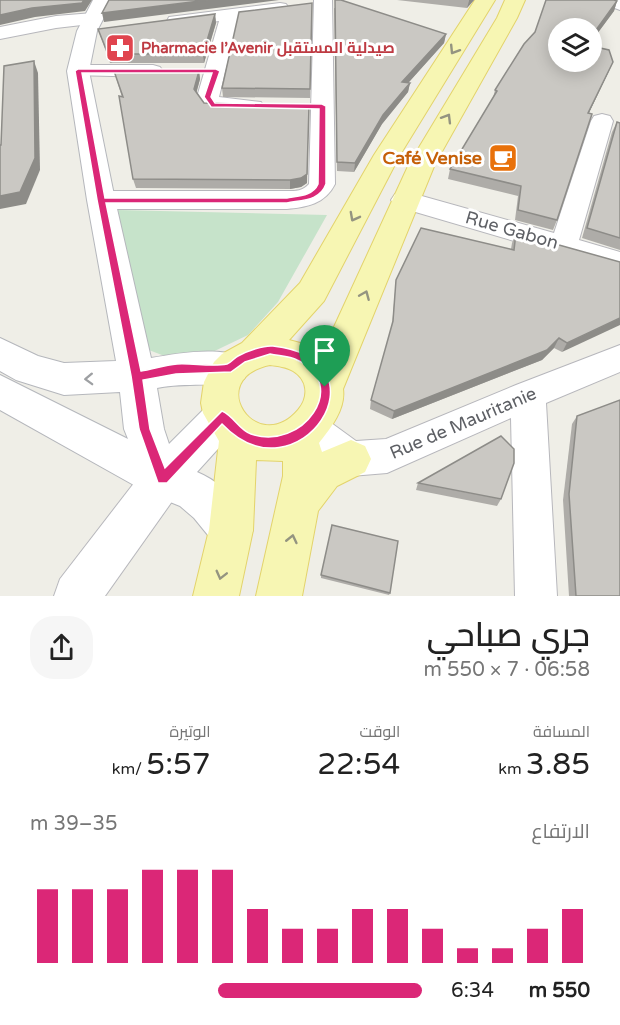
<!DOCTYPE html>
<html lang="ar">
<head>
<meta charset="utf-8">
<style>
  :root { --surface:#fff; --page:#f6f6f6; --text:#222; --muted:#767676; --accent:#db2777 }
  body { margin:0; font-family:"Varela Round",Cairo,sans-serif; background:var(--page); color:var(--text); direction:rtl; height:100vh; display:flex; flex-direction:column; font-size:22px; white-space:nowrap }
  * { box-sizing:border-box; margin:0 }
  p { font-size:20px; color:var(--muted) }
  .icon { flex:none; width:33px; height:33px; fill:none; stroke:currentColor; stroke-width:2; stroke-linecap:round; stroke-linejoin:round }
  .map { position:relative; height:596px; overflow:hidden; direction:ltr }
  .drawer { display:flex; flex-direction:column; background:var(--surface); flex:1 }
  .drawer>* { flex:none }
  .buttons { position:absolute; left:548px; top:18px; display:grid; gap:12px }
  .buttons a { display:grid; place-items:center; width:54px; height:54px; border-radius:50%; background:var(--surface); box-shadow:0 3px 15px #0003; font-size:30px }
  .pin { position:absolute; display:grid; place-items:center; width:51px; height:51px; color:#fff; margin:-62px -26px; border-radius:50% 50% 50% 0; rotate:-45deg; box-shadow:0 0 6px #0007 }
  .pin .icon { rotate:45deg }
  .round { display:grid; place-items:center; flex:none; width:63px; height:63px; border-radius:24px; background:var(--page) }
  .headline { display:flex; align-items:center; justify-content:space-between; height:102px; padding:0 30px }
  h1 { font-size:33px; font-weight:600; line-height:45px }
  .figures { display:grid; grid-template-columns:repeat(3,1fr); gap:9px; height:102px; padding:6px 30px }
  .figures div { display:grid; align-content:center }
  .figures b { font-size:30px; font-weight:600 }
  .figures small { font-size:16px; font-weight:400 }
  .figures p { font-size:16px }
  .chart { height:168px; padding:12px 30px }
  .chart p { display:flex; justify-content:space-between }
  .chart svg { width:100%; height:108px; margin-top:6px; stroke:var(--accent); stroke-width:6 }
  ul { padding:0 30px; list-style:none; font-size:20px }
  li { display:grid; grid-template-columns:96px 72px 1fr; align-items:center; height:45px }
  li i { height:15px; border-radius:8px; background:var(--accent) }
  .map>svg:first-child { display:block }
  .green { fill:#c6e3ca }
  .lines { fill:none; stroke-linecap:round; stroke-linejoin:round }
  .minor-casing { stroke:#b7b7bc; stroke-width:2 }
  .tertiary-casing { stroke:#b7b7bc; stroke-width:2 }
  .secondary-casing { stroke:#b5b7bc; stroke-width:2 }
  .primary-casing { stroke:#e3d36b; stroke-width:2 }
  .minor { fill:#fff; fill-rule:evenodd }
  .tertiary { fill:#fff; fill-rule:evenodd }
  .secondary { fill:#fff; fill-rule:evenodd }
  .primary { fill:#f7f6b3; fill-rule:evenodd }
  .wall { fill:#aeaca8 }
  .shaded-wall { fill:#8d8c88 }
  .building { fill:#cac8c3; stroke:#8d8c88; stroke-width:1.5 }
  .oneway { stroke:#949480 }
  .oneway2 { stroke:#9ea0a3 }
  .route { fill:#db2777; stroke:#fff; stroke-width:1.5; fill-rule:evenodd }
  .labels { text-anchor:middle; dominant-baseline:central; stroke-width:6; stroke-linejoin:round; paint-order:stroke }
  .far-health-label { font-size:15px; font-weight:bold; fill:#be3a42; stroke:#fff; text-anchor:start }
  .food-label { font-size:18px; font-weight:bold; fill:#c56008; stroke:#fff; text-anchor:end }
  .street-label { font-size:18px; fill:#5e6065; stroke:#fff }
</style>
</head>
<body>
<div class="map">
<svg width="620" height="596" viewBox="0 0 620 596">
  <rect width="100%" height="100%" fill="#efeee7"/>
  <path class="green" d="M 118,210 L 327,215 L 278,302 L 248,335 L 200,358 L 175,360 L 141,347 Z"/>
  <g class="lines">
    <g class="minor-casing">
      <g id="minor">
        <path d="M 314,0 L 332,0 L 335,184 C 325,204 307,207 287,209 L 101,209 L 92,206 L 88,200 L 92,194 L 101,191 L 287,191 C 296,191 303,191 309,184 Z"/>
        <path d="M 601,0 L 620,0 L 620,10 L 604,4 Z"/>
        <path d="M 280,3 L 286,4 L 289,8 L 286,12 L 238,19 L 219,97 L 261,102 L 264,107 L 261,112 L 253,114 L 205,110 L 197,97 L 219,21 L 176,27 L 169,25 L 167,21 L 169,17 Z"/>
        <path d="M 93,13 L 99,15 L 102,19 L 99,23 L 56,28 L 0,39 L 0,27 L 56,16 Z"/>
        <path d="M 78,65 L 153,65 L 160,67 L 163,71 L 160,75 L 153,77 L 71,75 L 68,71 L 71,67 Z"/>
        <path d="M 602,114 L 610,116 L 613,121 L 579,240 L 620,252 L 620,272 L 395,206 L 391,200 L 395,194 L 404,191 L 554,233 L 591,121 L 594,116 Z"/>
        <path d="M 620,345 L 620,372 L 546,403 L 557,596 L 515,596 L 511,418 L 387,473 L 351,476 L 338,471 L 297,439 L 292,428 L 297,417 L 310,412 L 323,417 L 356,441 L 386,439 L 516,385 Z"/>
      </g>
    </g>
    <g class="tertiary-casing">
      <path id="tertiary" d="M 163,459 L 178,465 L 184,479 L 178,493 L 105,596 L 54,596 L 60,579 L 148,465 Z"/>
    </g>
    <g class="secondary-casing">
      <path id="secondary" d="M 93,0 L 113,0 L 97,31 L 89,71 L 115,200 L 151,358 C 180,353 216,347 244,357 L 249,368 L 244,379 C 217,388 186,382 157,388 L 164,429 L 169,444 L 208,405 L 222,400 L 236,405 L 241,417 L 236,429 L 197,472 C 223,483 242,504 253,530 L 246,545 L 231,552 L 216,545 L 194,518 L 180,506 L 148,493 L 0,410 L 0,375 L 128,439 L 124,429 L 120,392 L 64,395 L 16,380 L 0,371 L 0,338 L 38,356 L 64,363 L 116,361 L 87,200 L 67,71 L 77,31 Z"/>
    </g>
    <g class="primary-casing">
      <path id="primary" d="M 475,0 L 495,0 L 400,155 L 324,301 L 289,340 L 315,347 L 322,353 L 409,164 L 497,18 L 505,0 L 525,0 L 517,18 L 435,164 L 343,389 C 346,409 330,429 319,443 L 322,452 L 351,440 L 365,446 L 371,459 L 365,472 L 337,486 L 318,511 L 302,596 L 256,596 L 283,476 L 283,461 L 256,460 L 253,530 L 239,596 L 193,596 L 209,530 L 219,441 L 203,413 L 201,403 L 204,382 L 214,362 L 222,354 L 242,343 L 300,283 L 374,155 ZM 270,365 C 277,366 287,367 293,371 C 308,380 309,397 298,410 C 257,458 203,379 270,365 Z"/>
    </g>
    <use href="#minor" class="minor"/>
    <use href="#tertiary" class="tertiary"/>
    <use href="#secondary" class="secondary"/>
    <use href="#primary" class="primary"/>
  </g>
  <g class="wall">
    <path d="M 397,0 L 474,0 L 467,8 Z"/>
    <path d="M 546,0 L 614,0 L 617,1 L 614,11 L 591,42 L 591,28 L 558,28 L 558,62 L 591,62 L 591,46 L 609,50 L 613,62 L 589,113 L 592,114 L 557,220 L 553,230 L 515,220 L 518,196 L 448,179 L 450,169 L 493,98 L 495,90 L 524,44 L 535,32 Z"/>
    <path d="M 312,3 L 310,98 L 223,97 L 222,88 Z"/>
    <path d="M 334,8 L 446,34 L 444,43 L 408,83 L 410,83 L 408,92 L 382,124 L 354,172 L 337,171 Z"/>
    <path d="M 215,14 L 216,23 L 204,63 L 110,63 L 98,29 Z"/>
    <path d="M 114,71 L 199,71 L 200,79 L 196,93 L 204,103 L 307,183 L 301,187 L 290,189 L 136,188 L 133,179 L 122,97 Z"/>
    <path d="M 617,122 L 620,123 L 620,250 L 582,238 L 612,132 Z"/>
    <path d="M 516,233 L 620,262 L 562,352 L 554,348 L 542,360 L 392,419 L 370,409 L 371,400 L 392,326 L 396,280 L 511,249 L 512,243 Z"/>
    <path d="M 577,416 L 620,596 L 569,596 L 563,500 L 572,424 Z"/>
    <path d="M 418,483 L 501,499 L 497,506 L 416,490 Z"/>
    <path d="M 321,575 L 390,593 L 389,595 L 321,578 Z"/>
  </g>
  <g class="shaded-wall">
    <path d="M 84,0 L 92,0 L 85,11 L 35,17 L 0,25 L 0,15 L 32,8 Z"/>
    <path d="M 208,0 L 279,0 L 104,22 L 102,13 Z"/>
    <path d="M 469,0 L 474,0 L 467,8 L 469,1 Z"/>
    <path d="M 617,1 L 614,11 L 591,42 L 591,37 Z"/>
    <path d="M 215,14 L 216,23 L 204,63 L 203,54 Z"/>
    <path d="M 446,34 L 444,43 L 401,91 L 402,82 Z"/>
    <path d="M 34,61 L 38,73 L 40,170 L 26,204 L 0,209 L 0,196 Z"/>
    <path d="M 613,62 L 609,71 L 584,123 L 588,113 Z"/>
    <path d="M 199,71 L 200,79 L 195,98 L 194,89 Z"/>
    <path d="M 410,83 L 408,92 L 382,124 L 354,172 L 355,163 L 383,115 Z"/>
    <path d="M 309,106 L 307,183 L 301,187 L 290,189 L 290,180 Z"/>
    <path d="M 620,318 L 620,325 L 562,352 L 567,343 Z"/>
    <path d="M 559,338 L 554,348 L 542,360 L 392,419 L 394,411 Z"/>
  </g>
  <g class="building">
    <path d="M 0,0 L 84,0 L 82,3 L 32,8 L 0,15 Z"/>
    <path d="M 109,0 L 208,0 L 102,13 Z"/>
    <path d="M 335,0 L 341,0 L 446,34 L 402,82 L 410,83 L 383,115 L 355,163 L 337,162 Z"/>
    <path d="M 546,0 L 614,0 L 617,1 L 591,37 L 591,28 L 558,28 L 558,62 L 591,62 L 591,46 L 609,50 L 613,62 L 588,113 L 592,114 L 557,220 L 518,210 L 521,186 L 450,169 L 497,91 L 495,90 L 524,44 L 535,32 Z"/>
    <path d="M 312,3 L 310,89 L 222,88 L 239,12 Z"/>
    <path d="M 215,14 L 203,54 L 108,54 L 98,29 Z"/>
    <path d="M 34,61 L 35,158 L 20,192 L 0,196 L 0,145 L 1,145 L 4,66 Z"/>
    <path d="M 114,71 L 199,71 L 194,89 L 204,103 L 309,106 L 307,174 L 301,178 L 290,180 L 133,179 L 119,96 L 123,97 Z"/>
    <path d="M 617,122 L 620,123 L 620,238 L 587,228 Z"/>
    <path d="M 421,228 L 514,250 L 516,233 L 620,262 L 620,318 L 567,343 L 559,338 L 547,350 L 394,411 L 371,400 L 393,321 L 396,280 Z"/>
    <path d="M 620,400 L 620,596 L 576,596 L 569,494 L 577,416 Z"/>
    <path d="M 501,436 L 514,449 L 514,463 L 501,499 L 418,483 Z"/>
    <path d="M 332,525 L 398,541 L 390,593 L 321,575 Z"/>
  </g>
  <defs><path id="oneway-chevron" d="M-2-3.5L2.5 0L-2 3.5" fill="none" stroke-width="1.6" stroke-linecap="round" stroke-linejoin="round" transform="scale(1.5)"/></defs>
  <g class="oneway">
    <use href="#oneway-chevron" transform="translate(454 50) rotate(122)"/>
    <use href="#oneway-chevron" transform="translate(447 118) rotate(-59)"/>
    <use href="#oneway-chevron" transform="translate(354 217) rotate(118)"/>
    <use href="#oneway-chevron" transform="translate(365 295) rotate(-67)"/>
    <use href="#oneway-chevron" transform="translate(292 539) rotate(-77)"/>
    <use href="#oneway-chevron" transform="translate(221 575) rotate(104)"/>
  </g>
  <use class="oneway2" href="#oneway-chevron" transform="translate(89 379) rotate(178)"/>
  <path class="route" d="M 78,69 L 216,69 L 220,71 L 211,97 L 215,103 L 322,104 L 326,106 L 326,184 C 320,201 302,200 287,203 L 106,203 L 141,371 C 153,369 165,365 177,364 C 193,363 212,367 227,364 C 232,362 234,358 238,356 C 247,351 264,345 273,346 C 394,360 298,504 222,424 L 167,483 L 158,483 L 139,429 L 131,376 L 97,200 L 75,71 ZM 82,73 L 212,73 L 204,97 L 211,107 L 319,109 L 318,184 C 313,196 298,196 287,198 L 105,198 ZM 270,354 C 279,356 290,356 297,360 C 351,384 302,452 251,434 C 239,430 234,416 222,411 L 165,468 L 150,429 L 143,380 L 176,374 L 231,372 L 245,362 Z"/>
  <defs>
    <g id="pharmacy-square" transform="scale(1.5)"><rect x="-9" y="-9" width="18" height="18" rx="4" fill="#e0444e" stroke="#fff"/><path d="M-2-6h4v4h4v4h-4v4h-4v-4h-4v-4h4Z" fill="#fff"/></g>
    <g id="cafe-square" transform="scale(1.5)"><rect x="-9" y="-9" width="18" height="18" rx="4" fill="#e8710a" stroke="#fff"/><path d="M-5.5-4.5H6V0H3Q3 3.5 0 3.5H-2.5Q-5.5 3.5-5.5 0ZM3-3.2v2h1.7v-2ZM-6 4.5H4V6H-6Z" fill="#fff"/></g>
  </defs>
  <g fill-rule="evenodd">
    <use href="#pharmacy-square" x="120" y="48"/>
    <use href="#cafe-square" x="503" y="158"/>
  </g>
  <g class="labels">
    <g class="far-health-label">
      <text x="141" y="48">Pharmacie l’Avenir صيدلية المستقبل</text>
    </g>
    <g class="food-label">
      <text x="482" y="158">Café Venise</text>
    </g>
    <g class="street-label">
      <text transform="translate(512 230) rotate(16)">Rue Gabon</text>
      <text transform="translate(463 423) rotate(-23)">Rue de Mauritanie</text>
    </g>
  </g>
</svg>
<div class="buttons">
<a><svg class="icon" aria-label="layers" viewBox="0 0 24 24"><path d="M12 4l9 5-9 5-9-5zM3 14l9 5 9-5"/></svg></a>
</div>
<div class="pin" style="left:325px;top:387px;background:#1e9e55"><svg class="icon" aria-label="arrive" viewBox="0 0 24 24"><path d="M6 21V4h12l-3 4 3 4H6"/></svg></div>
</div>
<section class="drawer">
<div class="headline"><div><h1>جري صباحي</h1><p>06:58 · 7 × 550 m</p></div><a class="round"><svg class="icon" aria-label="share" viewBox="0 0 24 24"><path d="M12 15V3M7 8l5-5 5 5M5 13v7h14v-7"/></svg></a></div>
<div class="figures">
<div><p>المسافة</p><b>3.85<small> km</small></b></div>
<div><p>الوقت</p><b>22:54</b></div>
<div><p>الوتيرة</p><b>5:57<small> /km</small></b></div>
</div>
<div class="chart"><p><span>الارتفاع</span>35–39 m</p>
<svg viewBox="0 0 160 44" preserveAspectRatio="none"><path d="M5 44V14M15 44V14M25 44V14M35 44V6M45 44V6M55 44V6M65 44V22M75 44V30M85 44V30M95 44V22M105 44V22M115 44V30M125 44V38M135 44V38M145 44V30M155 44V22"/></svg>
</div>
<ul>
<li><b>550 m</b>6:34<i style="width:52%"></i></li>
</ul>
</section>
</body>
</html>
